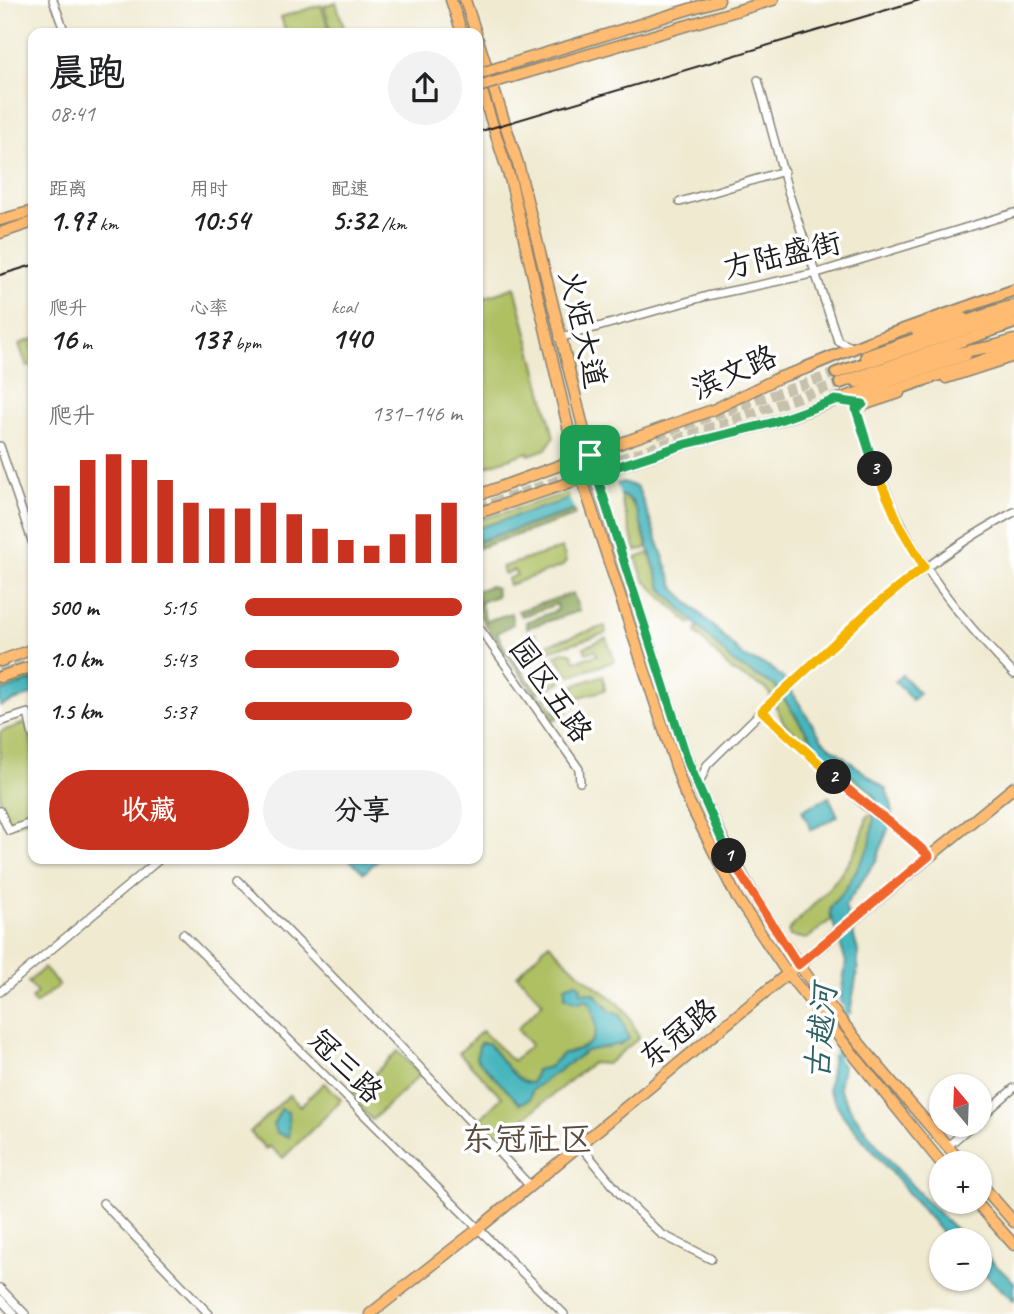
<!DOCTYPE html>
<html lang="zh">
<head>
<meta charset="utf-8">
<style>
  :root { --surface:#fff; --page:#f2f2f2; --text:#202124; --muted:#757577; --accent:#c8321e }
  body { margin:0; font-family:Caveat,"LXGW WenKai TC",sans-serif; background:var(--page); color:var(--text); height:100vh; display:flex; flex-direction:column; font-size:26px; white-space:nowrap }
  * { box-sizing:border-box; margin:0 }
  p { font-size:23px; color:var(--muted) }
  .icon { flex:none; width:38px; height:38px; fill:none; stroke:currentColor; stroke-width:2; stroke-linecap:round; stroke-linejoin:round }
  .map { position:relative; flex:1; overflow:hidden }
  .sheet { position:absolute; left:28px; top:28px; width:455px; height:836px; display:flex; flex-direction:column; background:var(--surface); border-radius:14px; box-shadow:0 2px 5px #0004 }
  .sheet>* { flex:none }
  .needle { width:46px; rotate:341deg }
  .controls { position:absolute; left:929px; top:1074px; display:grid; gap:14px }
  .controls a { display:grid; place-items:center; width:63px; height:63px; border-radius:50%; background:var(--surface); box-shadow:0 2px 5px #0004; font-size:35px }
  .pin { position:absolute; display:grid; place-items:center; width:60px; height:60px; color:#fff; margin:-30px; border-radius:14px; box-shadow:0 4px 10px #0006 }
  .km { position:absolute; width:35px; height:35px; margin:-18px; border-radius:50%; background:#222; color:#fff; font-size:19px; line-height:35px; text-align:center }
  .round { display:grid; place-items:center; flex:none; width:74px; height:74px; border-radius:37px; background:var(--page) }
  .overview { display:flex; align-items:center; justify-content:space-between; height:119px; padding:0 21px }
  h1 { font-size:38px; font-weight:600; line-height:52px }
  .figures { display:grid; grid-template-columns:repeat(3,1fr); gap:10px; height:119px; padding:7px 21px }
  .figures div { display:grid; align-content:center }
  .figures b { font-size:30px; font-weight:600 }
  .figures small { font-size:19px; font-weight:400 }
  .figures p { font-size:19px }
  .chart { height:196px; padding:14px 21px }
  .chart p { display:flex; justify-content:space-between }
  .chart svg { width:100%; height:126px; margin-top:7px; stroke:var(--accent); stroke-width:6 }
  .primary-button { display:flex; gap:14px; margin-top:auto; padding:14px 21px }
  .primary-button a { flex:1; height:80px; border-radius:42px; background:var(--accent); color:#fff; font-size:28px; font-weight:600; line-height:80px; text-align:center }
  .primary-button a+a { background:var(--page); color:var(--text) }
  ul { padding:0 21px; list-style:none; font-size:23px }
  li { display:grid; grid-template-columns:112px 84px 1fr; align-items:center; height:52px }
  li i { height:18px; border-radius:9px; background:var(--accent) }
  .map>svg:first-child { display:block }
  .green { fill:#afc063; stroke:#666e40; stroke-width:2 }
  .forest { fill:#8ba659; stroke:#54613a; stroke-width:2 }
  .water { fill:#46b6bd; stroke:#31696c; stroke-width:2 }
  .pier { fill:#f0ead1 }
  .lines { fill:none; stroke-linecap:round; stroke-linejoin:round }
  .canal { stroke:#46b6bd; stroke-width:6 }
  .highway-tunnel { stroke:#c6c1ad; stroke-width:10; stroke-dasharray:10 5; stroke-linecap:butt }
  .minor-casing { stroke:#868376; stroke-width:10 }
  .major-casing { stroke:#868376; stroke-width:13 }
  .highway-casing { stroke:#868376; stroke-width:14 }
  .minor { stroke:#fff; stroke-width:7 }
  .major { stroke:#febb71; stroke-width:10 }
  .highway { stroke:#febb71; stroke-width:10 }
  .rail { stroke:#1c1c1c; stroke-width:2 }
  .major-bridge-casing { stroke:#868376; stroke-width:13; stroke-linecap:butt }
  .major-bridge { stroke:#febb71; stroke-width:10 }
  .split-1-casing { stroke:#fff; stroke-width:14 }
  .split-2-casing { stroke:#fff; stroke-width:14 }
  .split-3-casing { stroke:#fff; stroke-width:14 }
  .split-4-casing { stroke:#fff; stroke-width:14 }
  .split-1 { stroke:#22a559; stroke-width:9 }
  .split-2 { stroke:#f0652b; stroke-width:9 }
  .split-3 { stroke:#f5b400; stroke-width:9 }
  .split-4 { stroke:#22a559; stroke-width:9 }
  .labels { text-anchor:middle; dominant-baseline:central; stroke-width:7; stroke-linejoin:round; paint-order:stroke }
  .street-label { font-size:30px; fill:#1c1c1c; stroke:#fff }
  .water-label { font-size:32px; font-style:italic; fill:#2f6164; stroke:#fff }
  .quarter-label { font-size:33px; fill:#594c3f; stroke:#fff }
</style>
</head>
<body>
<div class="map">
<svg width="1014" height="1314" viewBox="0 0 1014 1314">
  <rect width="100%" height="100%" fill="#fff"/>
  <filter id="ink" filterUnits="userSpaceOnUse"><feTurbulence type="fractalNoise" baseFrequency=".0143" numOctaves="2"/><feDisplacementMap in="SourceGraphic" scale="14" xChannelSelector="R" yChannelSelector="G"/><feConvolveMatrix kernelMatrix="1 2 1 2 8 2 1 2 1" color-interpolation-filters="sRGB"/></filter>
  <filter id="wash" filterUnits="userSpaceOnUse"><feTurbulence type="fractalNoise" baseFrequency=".00686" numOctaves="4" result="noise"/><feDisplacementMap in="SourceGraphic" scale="28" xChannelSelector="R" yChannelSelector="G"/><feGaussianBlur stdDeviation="1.57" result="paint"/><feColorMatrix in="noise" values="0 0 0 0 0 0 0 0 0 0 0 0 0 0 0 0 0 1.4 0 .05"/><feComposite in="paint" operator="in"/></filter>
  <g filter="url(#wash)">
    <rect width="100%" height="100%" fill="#f0ead1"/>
    <g class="green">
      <path d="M 336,2 L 345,31 L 332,33 L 324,6 Z"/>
      <path d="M 321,5 L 330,33 L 286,33 L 281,17 Z"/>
      <path d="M 515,287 L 554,437 L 546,449 L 529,455 L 528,452 L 478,469 L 478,300 Z"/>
      <path d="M 33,339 L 33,365 L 27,367 L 19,344 Z"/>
      <path d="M 565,494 L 572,498 L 478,528 L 478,520 Z"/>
      <path d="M 620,495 C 640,501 642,530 647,548 L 636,551 Z"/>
      <path d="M 562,548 L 566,561 L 563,566 L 509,585 L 507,579 L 517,575 L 514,570 L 504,574 L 502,567 Z"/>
      <path d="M 649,553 L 662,589 L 694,621 L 690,624 L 644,580 L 636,558 Z"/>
      <path d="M 605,626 L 606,633 L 542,653 L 533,648 L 529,640 L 535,634 L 539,647 Z"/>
      <path d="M 698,626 L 734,663 L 775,686 L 811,739 L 803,742 L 784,723 L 767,689 L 732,671 L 696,633 Z"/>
      <path d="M 606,638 L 615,661 L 570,676 L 555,655 L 566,651 L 572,654 L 575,661 L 597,655 L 595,650 L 586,653 L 584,647 Z"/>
      <path d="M 33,671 L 33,681 L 0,692 L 0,682 Z"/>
      <path d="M 556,672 L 561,682 L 537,693 L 530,683 Z"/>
      <path d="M 603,675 L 605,690 L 576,698 L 573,686 Z"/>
      <path d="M 24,723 L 27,725 L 33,748 L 33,818 L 10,826 L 0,803 L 0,732 Z"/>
      <path d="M 814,744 L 872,792 L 877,809 L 812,752 Z"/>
      <path d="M 871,814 L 875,815 L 870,846 L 845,890 L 831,906 L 833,918 L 807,939 L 790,936 L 788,931 C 821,896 858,866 867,816 Z"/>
      <path d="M 549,943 C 561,955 572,968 585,978 C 616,1003 623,998 639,1038 L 607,1064 L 592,1063 L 498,1139 L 480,1119 L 502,1097 L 459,1053 L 482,1031 L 513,1061 L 531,1045 L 517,1029 L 543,1003 L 517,975 Z"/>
      <path d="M 44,968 L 59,985 L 35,1004 L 31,999 L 37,993 L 28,982 Z"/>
      <path d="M 398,1051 L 420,1075 L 372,1120 L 350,1097 Z"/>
      <path d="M 324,1083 L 341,1099 L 339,1103 L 283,1158 L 269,1146 L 266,1149 L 250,1132 L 289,1095 L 300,1106 Z"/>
    </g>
    <g class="forest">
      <path d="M 576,510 L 574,516 L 478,548 L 478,541 Z"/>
      <path d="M 490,586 L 496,588 L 497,596 L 480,602 L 486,621 L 511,613 L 513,624 L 497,633 L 507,653 L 516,650 L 521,657 L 516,662 L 541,698 L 546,697 L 553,711 L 569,706 L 565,714 L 553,720 L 478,614 L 478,590 Z"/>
      <path d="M 573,593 L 579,611 L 527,628 L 526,622 L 558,610 L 557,604 L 522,616 L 518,611 Z"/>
    </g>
    <g class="water">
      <path d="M 623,482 L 637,487 L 640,493 L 675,589 L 744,657 L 768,666 L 783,678 L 823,741 L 886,789 L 892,806 L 891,821 L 877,859 L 845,906 L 858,951 L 858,968 L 850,1013 L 840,1001 L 846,962 L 830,913 L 831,906 L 845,890 L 870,846 L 876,799 L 872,792 L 821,753 L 775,686 L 734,663 L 662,589 L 636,509 L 631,500 L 620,495 L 478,541 L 478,528 Z"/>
      <path d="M 902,675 L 919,693 L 912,700 L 895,681 Z"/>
      <path d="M 33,680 L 33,694 L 0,706 L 0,692 Z"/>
      <path d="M 829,797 L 838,816 L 811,830 L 802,810 Z"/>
      <path d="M 349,859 L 379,859 L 364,873 Z"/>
      <path d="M 576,982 L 581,987 L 581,992 L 594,993 L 611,1012 L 620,1015 L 629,1039 L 621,1044 L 586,1051 L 532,1090 L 530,1099 L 520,1104 L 476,1058 L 480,1043 L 488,1043 C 499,1055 515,1084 532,1083 L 536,1070 L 549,1067 L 562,1054 C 598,1047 603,1033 588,1000 L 576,1002 L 565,997 L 565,986 Z"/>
      <path d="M 833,1056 L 843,1066 L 839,1088 C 862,1136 928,1205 968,1241 L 949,1241 L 844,1117 L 828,1089 Z"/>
      <path d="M 281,1109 L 288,1112 L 289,1137 L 277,1133 L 273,1125 Z"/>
      <path d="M 980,1251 L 1014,1282 L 1014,1301 L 980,1270 Z"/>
    </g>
    <path class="pier" d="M 615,480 L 621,499 L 577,514 L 568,496 Z"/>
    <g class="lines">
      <path class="canal" d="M 835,1067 L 847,1002"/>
    </g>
  </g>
  <g filter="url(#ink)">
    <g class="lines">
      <g class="highway-tunnel">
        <path d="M 657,435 L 836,373"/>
        <path d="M 478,508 L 840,383"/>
        <path d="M 0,672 L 33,660"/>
      </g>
      <g class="minor-casing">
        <g id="minor">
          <path d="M 53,0 L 65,33"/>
          <path d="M 758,80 L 788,191 L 838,341 L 854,348"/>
          <path d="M 680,202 L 784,171"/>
          <path d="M 559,338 L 707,296 L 817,273 L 1014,213"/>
          <path d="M 856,409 C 894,526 928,586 1014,674"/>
          <path d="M 0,446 L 33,544"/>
          <path d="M 478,626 L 579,769 L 580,782"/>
          <path d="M 762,711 L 865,806 L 911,838 L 929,856"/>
          <path d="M 0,722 L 28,713 L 33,736"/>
          <path d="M 698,786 L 707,765 C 803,671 895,576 1014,512"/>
          <path d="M 0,811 L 9,831 L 33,822"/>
          <path d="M 238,880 L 399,1045 L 530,1186"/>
          <path d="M 183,934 L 564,1314"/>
          <path d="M 0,992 L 160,859"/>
          <path d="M 980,1118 L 1014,1088"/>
          <path d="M 580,1145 L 621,1195 L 661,1234 L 711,1259"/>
          <path d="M 948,1146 L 972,1125"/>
          <path d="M 103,1203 L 209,1314"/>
          <path d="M 0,1288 L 25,1314"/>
          <path d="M 0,1299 L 14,1314"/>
        </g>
      </g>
      <g class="major-casing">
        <g id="major">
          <path d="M 451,0 L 462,33"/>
          <path d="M 465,0 L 476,33"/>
          <path d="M 478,40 L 518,164 L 595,475 L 688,762 C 753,926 849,1034 963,1164"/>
          <path d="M 507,65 L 719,0"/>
          <path d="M 512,77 L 773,0"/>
          <path d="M 478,79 L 511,182 L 576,461 L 685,794 L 737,898 L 788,974 L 942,1164"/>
          <path d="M 0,220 L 33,211"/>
          <path d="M 0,233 L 33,222"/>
          <path d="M 991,312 L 1014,305"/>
          <path d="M 916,330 L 963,318"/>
          <path d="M 987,348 L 1014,340"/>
          <path d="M 946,378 L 1014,356"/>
          <path d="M 842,401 L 866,404 L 899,393"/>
          <path d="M 478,495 L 715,409 L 778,378 L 813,366"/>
          <path d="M 478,513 L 686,444 L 771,423 L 966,355"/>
          <path d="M 0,661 L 33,649"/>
          <path d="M 0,677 L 33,666"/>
          <path d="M 980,1183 L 1014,1222"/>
          <path d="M 976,1202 L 1014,1245"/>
          <path d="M 370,1314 L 478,1229 L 1014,787"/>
        </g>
      </g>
      <g class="highway-casing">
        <g id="highway">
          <path d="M 866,356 L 996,311"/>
          <path d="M 805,368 L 871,341 L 1014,290"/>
          <path d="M 836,373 L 1014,313"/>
          <path d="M 857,382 L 872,380 L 953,354 L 994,346"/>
          <path d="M 840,383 L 1014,323"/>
          <path d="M 835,400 L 893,391 L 1014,349"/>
        </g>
      </g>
      <use href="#minor" class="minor"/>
      <use href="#major" class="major"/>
      <use href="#highway" class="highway"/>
      <g class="rail">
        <path d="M 478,132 L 920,0"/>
        <path d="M 0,275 L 33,265"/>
      </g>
      <g class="major-bridge-casing">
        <g id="major-bridge">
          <path d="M 478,74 L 507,65"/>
          <path d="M 478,87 L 512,77"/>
        </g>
      </g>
      <use href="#major-bridge" class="major-bridge"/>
    </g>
  </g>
  <g class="lines" filter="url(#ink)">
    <g class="split-1-casing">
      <path id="split-1" d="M 590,455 L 688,762 L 729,856"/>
    </g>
    <g class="split-2-casing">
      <path id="split-2" d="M 729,856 L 798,965 L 929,856 C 900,827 865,806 834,777"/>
    </g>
    <g class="split-3-casing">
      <path id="split-3" d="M 834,777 L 762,711 L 869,611 L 924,567 L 900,526 L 875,469"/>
    </g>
    <g class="split-4-casing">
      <path id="split-4" d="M 590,455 L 576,461 L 582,478 L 686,444 L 771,423 L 835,400 L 863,404 L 856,409 L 875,469"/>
    </g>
    <use href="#split-1" class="split-1"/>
    <use href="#split-2" class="split-2"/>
    <use href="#split-3" class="split-3"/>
    <use href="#split-4" class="split-4"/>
  </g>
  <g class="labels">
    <g class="street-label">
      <text transform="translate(782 255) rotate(-13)">方陆盛街</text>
      <text transform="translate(583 329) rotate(77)">火炬大道</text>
      <text transform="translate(734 372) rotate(-24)">滨文路</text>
      <text transform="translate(551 690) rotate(55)">园区五路</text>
      <text transform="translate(678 1033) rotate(-39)">东冠路</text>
      <text transform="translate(346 1066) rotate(45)">冠三路</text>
    </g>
    <g class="water-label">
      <text transform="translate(821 1032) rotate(-85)">古越河</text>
    </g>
    <g class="quarter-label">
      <text x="527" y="1139">东冠社区</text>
    </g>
  </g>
</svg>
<div class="controls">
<a><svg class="needle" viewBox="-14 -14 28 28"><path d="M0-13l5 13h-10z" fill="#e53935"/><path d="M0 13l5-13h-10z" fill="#757577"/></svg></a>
<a>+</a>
<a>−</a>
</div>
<div class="pin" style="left:590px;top:455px;background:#1e9e55"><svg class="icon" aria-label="arrive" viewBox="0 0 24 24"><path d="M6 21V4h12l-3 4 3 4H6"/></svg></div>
<b class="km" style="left:729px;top:856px">1</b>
<b class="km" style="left:834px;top:777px">2</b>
<b class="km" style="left:875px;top:469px">3</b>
<section class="sheet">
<div class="overview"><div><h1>晨跑</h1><p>08:41</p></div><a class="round"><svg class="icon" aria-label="share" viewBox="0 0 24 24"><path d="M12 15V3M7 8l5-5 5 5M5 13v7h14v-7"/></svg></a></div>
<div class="figures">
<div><p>距离</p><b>1.97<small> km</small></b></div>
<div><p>用时</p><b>10:54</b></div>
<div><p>配速</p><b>5:32<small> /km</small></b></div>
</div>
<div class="figures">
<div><p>爬升</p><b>16<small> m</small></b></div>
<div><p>心率</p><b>137<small> bpm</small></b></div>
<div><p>kcal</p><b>140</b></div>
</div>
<div class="chart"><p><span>爬升</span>131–146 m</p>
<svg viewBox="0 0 160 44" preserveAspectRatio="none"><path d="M5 44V17M15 44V8M25 44V6M35 44V8M45 44V15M55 44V23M65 44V25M75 44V25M85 44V23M95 44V27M105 44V32M115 44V36M125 44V38M135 44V34M145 44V27M155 44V23"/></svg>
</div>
<ul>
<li><b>500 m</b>5:15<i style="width:100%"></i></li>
<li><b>1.0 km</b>5:43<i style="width:71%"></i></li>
<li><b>1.5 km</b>5:37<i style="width:77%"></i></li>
</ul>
<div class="primary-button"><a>收藏</a><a>分享</a></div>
</section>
</div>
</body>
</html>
